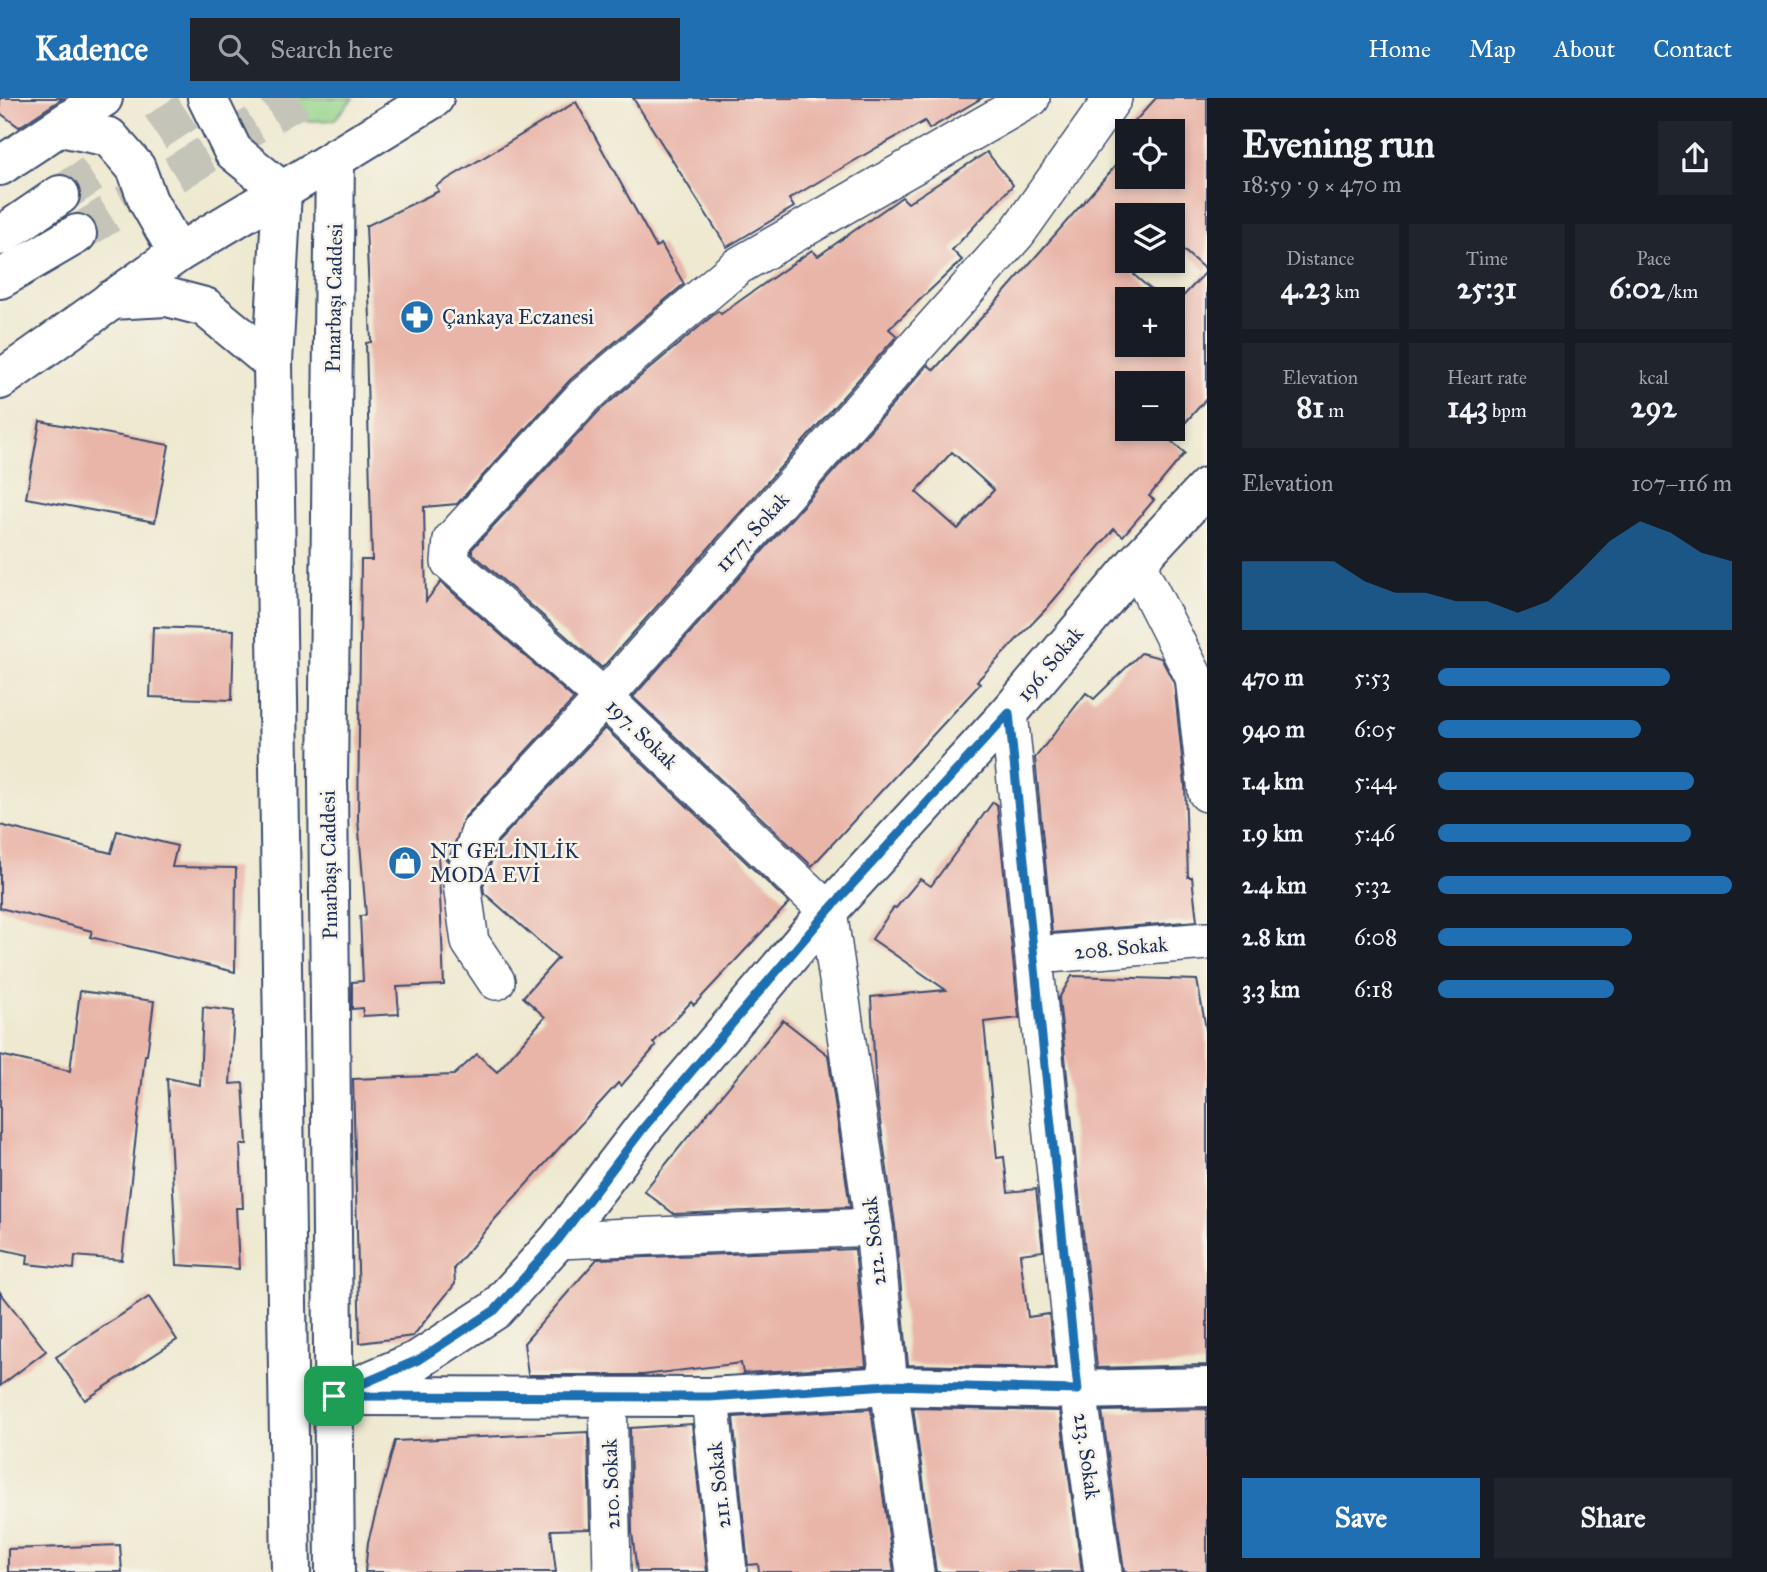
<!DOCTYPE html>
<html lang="en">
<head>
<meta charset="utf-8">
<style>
  :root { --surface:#171b24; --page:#20242c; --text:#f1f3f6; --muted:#9ea1a6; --accent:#1f6fb2 }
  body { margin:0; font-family:"IM FELL Great Primer",serif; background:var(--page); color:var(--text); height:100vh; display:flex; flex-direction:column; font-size:26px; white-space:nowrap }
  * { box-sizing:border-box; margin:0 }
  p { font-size:23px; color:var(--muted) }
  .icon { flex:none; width:38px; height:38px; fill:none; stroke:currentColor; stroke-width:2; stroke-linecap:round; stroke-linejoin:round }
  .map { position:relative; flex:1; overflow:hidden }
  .side { display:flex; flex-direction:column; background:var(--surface); width:560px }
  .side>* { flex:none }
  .fabs { position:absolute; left:1115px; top:21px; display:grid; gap:14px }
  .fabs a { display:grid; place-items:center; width:70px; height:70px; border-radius:0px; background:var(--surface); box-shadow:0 4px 10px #0003; font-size:35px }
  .pin { position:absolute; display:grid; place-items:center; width:60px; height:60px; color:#fff; margin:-30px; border-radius:14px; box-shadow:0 4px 10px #0006 }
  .round { display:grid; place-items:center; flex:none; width:74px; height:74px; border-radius:0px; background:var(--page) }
  .overview { display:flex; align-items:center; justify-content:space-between; height:119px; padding:0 35px }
  h1 { font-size:38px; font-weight:700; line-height:52px }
  .figures { display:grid; grid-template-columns:repeat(3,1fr); gap:10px; height:119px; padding:7px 35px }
  .figures div { display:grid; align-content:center; border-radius:0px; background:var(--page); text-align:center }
  .figures b { font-size:30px; font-weight:700 }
  .figures small { font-size:19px; font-weight:400 }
  .figures p { font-size:19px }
  .chart { height:196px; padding:14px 35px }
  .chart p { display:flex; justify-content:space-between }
  .chart svg { width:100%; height:126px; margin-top:7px; fill:var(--accent); opacity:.7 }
  .cta { display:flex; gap:14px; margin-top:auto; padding:14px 35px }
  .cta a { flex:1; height:80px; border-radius:0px; background:var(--accent); color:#fff; font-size:28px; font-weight:700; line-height:80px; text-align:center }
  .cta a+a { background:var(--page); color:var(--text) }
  ul { padding:0 35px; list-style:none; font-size:23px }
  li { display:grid; grid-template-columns:112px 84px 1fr; align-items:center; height:52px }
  li i { height:18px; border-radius:9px; background:var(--accent) }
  header { display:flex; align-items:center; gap:42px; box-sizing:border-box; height:98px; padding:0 35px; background:var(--accent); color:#fff }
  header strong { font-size:33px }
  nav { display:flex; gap:38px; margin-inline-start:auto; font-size:24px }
  .search { width:490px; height:63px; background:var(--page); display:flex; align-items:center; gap:18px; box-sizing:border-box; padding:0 24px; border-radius:0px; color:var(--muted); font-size:26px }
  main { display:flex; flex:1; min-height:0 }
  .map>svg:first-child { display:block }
  .green { fill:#96d48a; stroke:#588274; stroke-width:2 }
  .building { fill:#e9b5a9; fill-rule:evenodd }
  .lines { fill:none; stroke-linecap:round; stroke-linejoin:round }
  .trunk-tunnel { stroke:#c4c4b9; stroke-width:38; stroke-dasharray:38 19; stroke-linecap:butt }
  .minor-casing { stroke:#3b4b6f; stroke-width:40 }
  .tertiary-casing { stroke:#3b4b6f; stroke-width:42 }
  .secondary-casing { stroke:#3b4b6f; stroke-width:42 }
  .trunk-casing { stroke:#3b4b6f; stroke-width:42 }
  .minor { stroke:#fff; stroke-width:37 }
  .tertiary { stroke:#fff; stroke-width:38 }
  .secondary { stroke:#fff; stroke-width:38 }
  .trunk { stroke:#fff; stroke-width:38 }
  .route-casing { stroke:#fff; stroke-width:14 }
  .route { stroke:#1f6fb2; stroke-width:9 }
  .labels { text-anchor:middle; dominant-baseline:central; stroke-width:5; stroke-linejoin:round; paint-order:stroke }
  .street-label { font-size:21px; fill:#1b2f5e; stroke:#f7f3e8 }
  .poi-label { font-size:21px; fill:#1b2f5e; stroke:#f7f3e8; text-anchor:start }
</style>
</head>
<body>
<header>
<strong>Kadence</strong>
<div class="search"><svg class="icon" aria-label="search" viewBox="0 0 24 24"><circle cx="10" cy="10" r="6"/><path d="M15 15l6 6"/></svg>Search here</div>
<nav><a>Home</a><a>Map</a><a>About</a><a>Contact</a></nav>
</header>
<main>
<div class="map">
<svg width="1207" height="1474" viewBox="0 0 1207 1474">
  <rect width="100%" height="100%" fill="#f7f3e8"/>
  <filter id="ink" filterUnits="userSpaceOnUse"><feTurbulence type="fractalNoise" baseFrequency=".0143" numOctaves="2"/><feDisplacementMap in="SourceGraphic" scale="14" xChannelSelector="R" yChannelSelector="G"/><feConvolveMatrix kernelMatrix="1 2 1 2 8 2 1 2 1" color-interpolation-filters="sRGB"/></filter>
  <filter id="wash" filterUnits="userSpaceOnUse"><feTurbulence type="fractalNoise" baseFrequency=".00686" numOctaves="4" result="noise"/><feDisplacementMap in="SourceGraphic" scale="28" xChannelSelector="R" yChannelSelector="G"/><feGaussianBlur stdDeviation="1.57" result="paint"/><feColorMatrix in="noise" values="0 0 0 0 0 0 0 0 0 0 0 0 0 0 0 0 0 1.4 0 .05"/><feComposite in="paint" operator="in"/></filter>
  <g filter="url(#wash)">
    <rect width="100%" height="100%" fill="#eee9d0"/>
    <path class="green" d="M 262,0 L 353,0 L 334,22 C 308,24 277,24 262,0 Z"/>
    <g id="blocks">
      <g class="building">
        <path d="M 0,0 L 63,0 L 19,29 L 0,15 Z"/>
        <path d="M 633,0 L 982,0 L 929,31 L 925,23 L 878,49 L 789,101 L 794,109 L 727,149 Z"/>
        <path d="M 1156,0 L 1207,0 L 1207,300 L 1170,342 L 1185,355 L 1149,398 L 1154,402 L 1123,438 L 1114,431 L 1047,510 L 977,583 L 980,586 L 812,768 L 633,599 L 928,267 L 934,272 L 1002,197 L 1124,58 L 1115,50 L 1127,36 L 1127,79 L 1172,79 L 1172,33 L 1127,32 ZM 1127,117 L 1172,117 L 1172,142 L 1207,173 L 1172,210 L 1172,247 L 1127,247 L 1127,201 L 1162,201 L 1134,177 L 1147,163 L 1127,163 ZM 1127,285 L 1172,285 L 1172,331 L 1127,331 ZM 952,354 L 994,392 L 958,431 L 916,394 Z"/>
        <path d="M 576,4 L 656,149 L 661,146 L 684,186 L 570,282 L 457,406 L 424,409 L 426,503 L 441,484 L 574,601 L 465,719 L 448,763 L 438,754 L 444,887 L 397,889 L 399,916 L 363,918 L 363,910 L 352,911 L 352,884 L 363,883 L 360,818 L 366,817 L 358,721 L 361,462 L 372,462 L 366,245 L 371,244 L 366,128 L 439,93 L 436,88 Z"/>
        <path d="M 987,54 L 1013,87 L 952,152 L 962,162 L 889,231 L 897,238 L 602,570 L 472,455 L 472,451 L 599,313 L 718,213 L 721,216 L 812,152 L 818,158 L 902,99 L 908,105 Z"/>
        <path d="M 40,323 L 169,347 L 155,424 L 26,400 Z"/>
        <path d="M 153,529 L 234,532 L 232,602 L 150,599 Z"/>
        <path d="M 1141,555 L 1161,560 L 1174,585 L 1185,687 L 1188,779 L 1192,779 L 1197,823 L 1052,835 L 1035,660 L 1086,595 L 1094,601 Z"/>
        <path d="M 605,630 L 789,805 L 694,907 L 691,904 L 653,945 L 656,948 L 621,988 L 618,985 L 495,1121 L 454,1170 L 455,1186 L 413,1238 L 360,1245 L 353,981 L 454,977 L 477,956 L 497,974 L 545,919 L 523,899 L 558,860 L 484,795 L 483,788 L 498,744 Z"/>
        <path d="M 993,704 L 997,707 L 1019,920 L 984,924 L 997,1060 L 1004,1059 L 1008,1094 L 1036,1091 L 1043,1153 L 1020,1156 L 1028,1219 L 1049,1216 L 1055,1270 L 908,1267 L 895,1127 L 876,995 L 871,899 L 946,892 L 872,841 L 894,809 L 896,810 L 920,781 L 931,788 Z"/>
        <path d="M 0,727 L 111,755 L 117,733 L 177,748 L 172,769 L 236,770 L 235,874 L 90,839 L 92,833 L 0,810 Z"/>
        <path d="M 1072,878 L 1197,882 L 1207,936 L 1207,1267 L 1097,1270 L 1059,900 Z"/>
        <path d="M 80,893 L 154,903 L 147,957 L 145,957 L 122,1162 L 75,1158 L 74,1171 L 27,1166 L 28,1157 L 0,1151 L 0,957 L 70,973 Z"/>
        <path d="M 203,909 L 234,913 L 230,986 L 243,985 L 247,1046 L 240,1047 L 243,1110 L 236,1110 L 239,1171 L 177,1167 L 167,980 L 200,987 Z"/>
        <path d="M 783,922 L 828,957 L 850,1109 L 674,1116 L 644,1093 Z"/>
        <path d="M 855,1151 L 866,1268 L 743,1275 L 741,1265 L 643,1277 L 528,1277 L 524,1245 L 597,1161 Z"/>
        <path d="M 0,1194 L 46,1253 L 0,1288 Z"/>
        <path d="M 149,1199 L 177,1242 L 85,1302 L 56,1259 Z"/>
        <path d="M 913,1310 L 1060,1313 L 1082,1474 L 936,1474 Z"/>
        <path d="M 871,1311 L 894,1474 L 759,1474 L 758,1466 L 748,1467 L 733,1319 Z"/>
        <path d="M 1207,1311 L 1207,1474 L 1124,1474 L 1102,1313 Z"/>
        <path d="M 692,1326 L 707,1474 L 637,1474 L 632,1434 L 630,1330 Z"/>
        <path d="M 588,1334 L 590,1431 L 551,1432 L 556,1474 L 365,1474 L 368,1444 L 395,1343 Z"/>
        <path d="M 120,1447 L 122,1474 L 8,1474 L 8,1451 Z"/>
      </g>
    </g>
  </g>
  <g filter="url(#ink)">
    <use href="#blocks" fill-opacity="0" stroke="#3b4b6f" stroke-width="2"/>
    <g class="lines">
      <g class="trunk-tunnel">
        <path d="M 60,97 L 208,0"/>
        <path d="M 77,136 L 299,0"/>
      </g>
      <g class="minor-casing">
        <g id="minor">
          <path d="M 1136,465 L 1194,579 L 1207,695"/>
          <path d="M 1009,615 L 1078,1292 L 1103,1474"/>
          <path d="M 1036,857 L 1207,843"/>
          <path d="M 496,883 L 470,844 L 462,786 L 480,733 L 604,600 L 1017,135 L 1113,0"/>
          <path d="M 558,1142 L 874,1129"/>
          <path d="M 608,1299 L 612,1474"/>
          <path d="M 710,1299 L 728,1474"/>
          <path d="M 915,1474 L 889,1288 L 874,1129 L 828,813 L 604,600 L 450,464 L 452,442 L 584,298 L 738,168 L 1031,0"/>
        </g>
      </g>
      <g class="tertiary-casing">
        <g id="tertiary">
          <path d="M 282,93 L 273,265 L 291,1474"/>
          <path d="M 334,1298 L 418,1262 L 495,1212 L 558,1142 L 645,1028 L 828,813 L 1009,615 L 1136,465 L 1207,389"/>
          <path d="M 352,1298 L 710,1299 L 889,1288 L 1078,1292 L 1207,1289"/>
          <path d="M 335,1474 L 328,683 L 335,60"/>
        </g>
      </g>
      <g class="secondary-casing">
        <path id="secondary" d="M 207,0 L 233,53 L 282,93 L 434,0"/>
      </g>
      <g class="trunk-casing">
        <g id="trunk">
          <path d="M 60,29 L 109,39 L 136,70 L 148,103 L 178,155"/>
          <path d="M 0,68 L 103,0"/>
          <path d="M 0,138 L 60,97"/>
          <path d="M 0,181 L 77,136"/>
          <path d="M 111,202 L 167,199 L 205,209 L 273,265"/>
          <path d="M 0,282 L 178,155 L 282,93"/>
        </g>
      </g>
      <use href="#minor" class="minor"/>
      <use href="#tertiary" class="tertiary"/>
      <use href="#secondary" class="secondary"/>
      <use href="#trunk" class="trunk"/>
    </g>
  </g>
  <g class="lines" filter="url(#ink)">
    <g class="route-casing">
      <path id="route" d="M 1009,615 L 1078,1292 L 889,1287 L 710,1299 L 334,1298 L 418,1262 L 495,1212 L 558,1142 L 645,1028 L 828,813 Z"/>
    </g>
    <use href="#route" class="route"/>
  </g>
  <defs>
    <g id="pharmacy-disc" transform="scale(1.75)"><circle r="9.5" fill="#1f6fb2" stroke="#f7f3e8"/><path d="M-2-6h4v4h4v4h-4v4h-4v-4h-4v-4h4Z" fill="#fff"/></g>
    <g id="shop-disc" transform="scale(1.75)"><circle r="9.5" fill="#1f6fb2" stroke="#f7f3e8"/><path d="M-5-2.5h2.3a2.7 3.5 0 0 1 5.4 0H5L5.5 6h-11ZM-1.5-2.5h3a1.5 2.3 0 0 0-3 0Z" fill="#fff"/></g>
  </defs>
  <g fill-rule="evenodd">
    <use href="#pharmacy-disc" x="417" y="219"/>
    <use href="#shop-disc" x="405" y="765"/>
  </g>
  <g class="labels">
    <g class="street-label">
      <text transform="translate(334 200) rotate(-89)">Pınarbaşı Caddesi</text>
      <text transform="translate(752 434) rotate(-48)">1177. Sokak</text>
      <text transform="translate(1050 566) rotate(-50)">196. Sokak</text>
      <text transform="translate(642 636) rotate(44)">197. Sokak</text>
      <text transform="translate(329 767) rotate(-91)">Pınarbaşı Caddesi</text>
      <text transform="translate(1121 850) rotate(-5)">208. Sokak</text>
      <text transform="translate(874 1143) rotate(-96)">212. Sokak</text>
      <text transform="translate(1087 1358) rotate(82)">213. Sokak</text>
      <text transform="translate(611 1386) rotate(-92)">210. Sokak</text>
      <text transform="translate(719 1387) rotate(-96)">211. Sokak</text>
    </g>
    <g class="poi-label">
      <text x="442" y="219">Çankaya Eczanesi</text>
      <text x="430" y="753">NT GELİNLİK<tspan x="430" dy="24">MODA EVİ</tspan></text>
    </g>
  </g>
</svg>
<div class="fabs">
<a><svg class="icon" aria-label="locate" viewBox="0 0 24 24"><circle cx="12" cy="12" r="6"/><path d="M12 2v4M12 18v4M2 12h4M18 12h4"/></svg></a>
<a><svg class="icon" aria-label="layers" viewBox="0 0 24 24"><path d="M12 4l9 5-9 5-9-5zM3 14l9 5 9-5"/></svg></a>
<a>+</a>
<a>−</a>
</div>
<div class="pin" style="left:334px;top:1298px;background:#1e9e55"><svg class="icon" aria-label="arrive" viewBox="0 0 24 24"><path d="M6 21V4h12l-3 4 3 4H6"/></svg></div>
</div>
<section class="side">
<div class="overview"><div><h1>Evening run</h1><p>18:59 · 9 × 470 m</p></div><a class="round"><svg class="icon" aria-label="share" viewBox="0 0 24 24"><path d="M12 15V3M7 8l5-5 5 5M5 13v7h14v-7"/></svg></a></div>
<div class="figures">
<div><p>Distance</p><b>4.23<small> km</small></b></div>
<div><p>Time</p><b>25:31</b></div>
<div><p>Pace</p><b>6:02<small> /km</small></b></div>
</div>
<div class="figures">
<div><p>Elevation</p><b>81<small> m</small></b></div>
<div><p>Heart rate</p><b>143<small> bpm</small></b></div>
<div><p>kcal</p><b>292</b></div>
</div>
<div class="chart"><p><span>Elevation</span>107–116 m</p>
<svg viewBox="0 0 160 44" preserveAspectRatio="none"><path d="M0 44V20L10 20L20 20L30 20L40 27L50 31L60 31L70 34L80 34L90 38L100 34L110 24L120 13L130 6L140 10L150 17L160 20V44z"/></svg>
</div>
<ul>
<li><b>470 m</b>5:53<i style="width:79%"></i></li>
<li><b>940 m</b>6:05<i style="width:69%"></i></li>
<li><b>1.4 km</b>5:44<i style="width:87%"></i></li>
<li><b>1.9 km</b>5:46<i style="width:86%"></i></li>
<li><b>2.4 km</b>5:32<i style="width:100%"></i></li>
<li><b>2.8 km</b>6:08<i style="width:66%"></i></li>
<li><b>3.3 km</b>6:18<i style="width:60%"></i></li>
</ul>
<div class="cta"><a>Save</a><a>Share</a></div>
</section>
</main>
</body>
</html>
